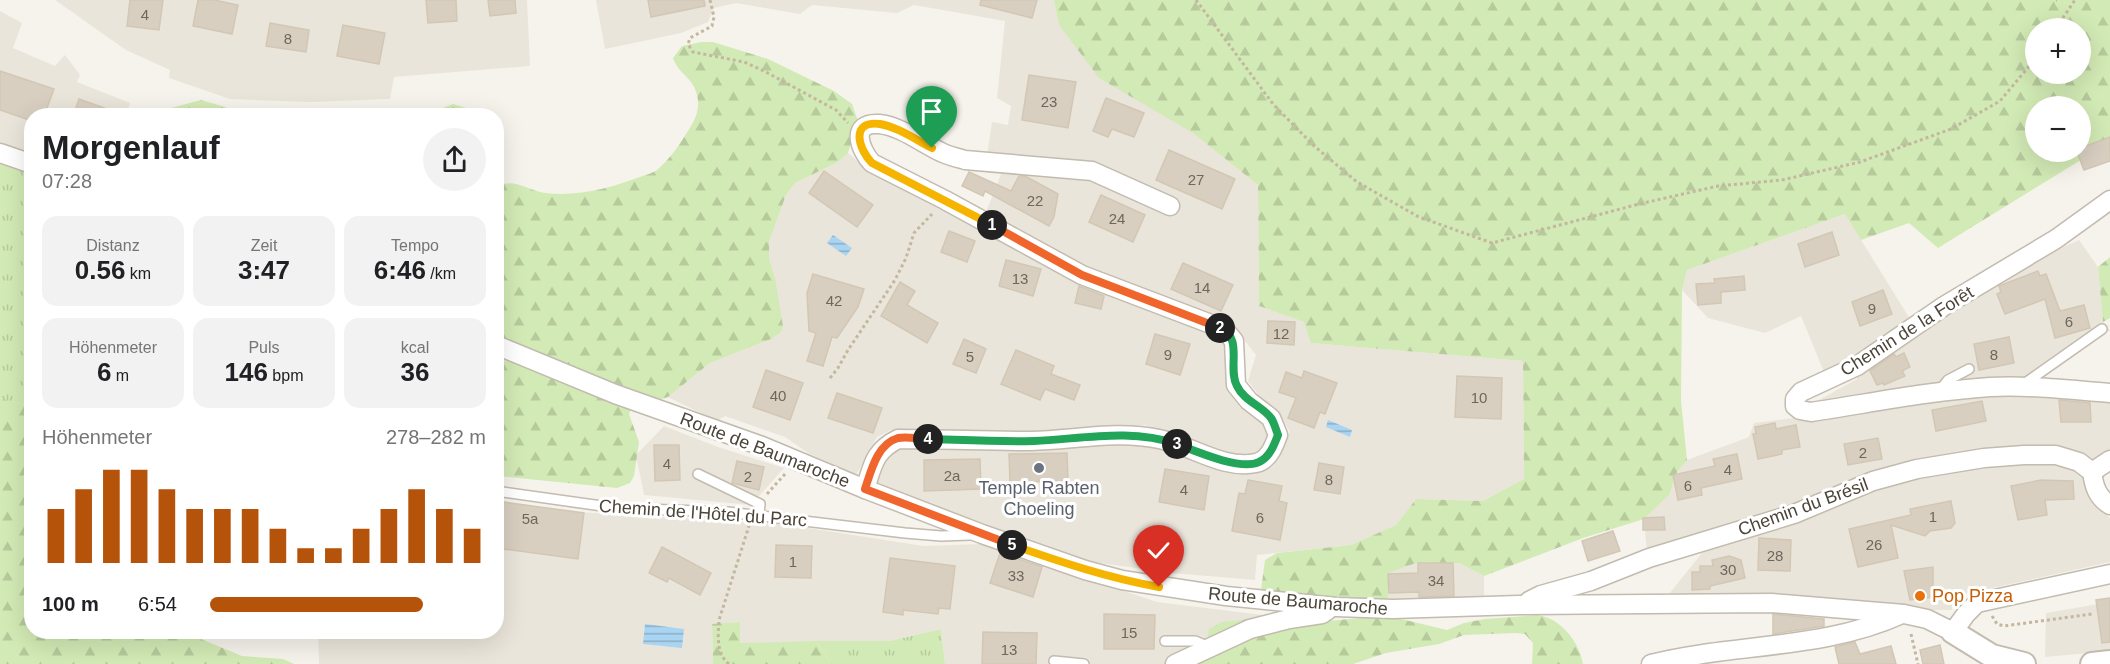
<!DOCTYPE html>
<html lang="de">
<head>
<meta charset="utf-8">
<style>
  :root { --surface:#fff; --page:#f2f2f2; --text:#202124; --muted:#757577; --accent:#b45309 }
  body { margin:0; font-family:Arial,sans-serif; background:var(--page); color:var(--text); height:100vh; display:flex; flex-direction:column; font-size:22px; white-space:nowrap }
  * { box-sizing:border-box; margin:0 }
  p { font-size:20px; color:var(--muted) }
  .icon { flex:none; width:33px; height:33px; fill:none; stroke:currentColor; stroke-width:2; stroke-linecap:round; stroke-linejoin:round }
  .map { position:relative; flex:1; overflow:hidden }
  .sheet { position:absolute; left:24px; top:108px; width:480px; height:531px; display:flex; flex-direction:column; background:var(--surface); border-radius:24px; box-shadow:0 6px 24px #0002 }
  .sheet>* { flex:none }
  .buttons { position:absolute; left:2025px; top:18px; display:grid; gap:12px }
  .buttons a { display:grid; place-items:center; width:66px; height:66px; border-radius:50%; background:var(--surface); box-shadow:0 6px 24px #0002; font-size:30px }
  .pin { position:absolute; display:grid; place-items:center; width:51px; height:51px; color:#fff; margin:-62px -26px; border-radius:50% 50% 50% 0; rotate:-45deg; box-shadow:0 0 6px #0007 }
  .pin .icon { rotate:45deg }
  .km { position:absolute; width:30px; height:30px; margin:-15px; border-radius:50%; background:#222; color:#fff; font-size:16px; line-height:30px; text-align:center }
  .round { display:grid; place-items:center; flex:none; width:63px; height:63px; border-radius:32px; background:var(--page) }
  .head { display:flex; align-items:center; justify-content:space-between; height:102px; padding:0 18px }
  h1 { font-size:33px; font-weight:800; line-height:45px }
  .metrics { display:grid; grid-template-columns:repeat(3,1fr); gap:9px; height:102px; padding:6px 18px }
  .metrics div { display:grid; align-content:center; border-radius:15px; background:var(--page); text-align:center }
  .metrics b { font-size:26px; font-weight:800 }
  .metrics small { font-size:16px; font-weight:400 }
  .metrics p { font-size:16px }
  .chart { height:168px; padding:12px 18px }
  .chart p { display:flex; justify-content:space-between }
  .chart svg { width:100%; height:108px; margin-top:6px; stroke:var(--accent); stroke-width:6 }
  ul { padding:0 18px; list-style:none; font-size:20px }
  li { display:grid; grid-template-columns:96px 72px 1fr; align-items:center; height:45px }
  li i { height:15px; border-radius:8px; background:var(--accent) }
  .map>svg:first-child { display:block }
  .residential { fill:#eae5da }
  .grass { fill:url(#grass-tufts) }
  .forest { fill:url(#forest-firs); fill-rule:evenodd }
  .water { fill:url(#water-rules) }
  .building { fill:#d8cfc1; stroke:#d3c7b4; stroke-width:1.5 }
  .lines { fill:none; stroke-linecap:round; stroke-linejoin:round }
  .service-casing { stroke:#c2bbae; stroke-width:12 }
  .minor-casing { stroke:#c2bbae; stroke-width:21 }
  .tertiary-casing { stroke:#c2bbae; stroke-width:26 }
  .path { stroke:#c4b79f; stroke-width:3; stroke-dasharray:3 3; stroke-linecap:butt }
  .service { stroke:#fff; stroke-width:9 }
  .minor { stroke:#fff; stroke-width:18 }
  .tertiary { stroke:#fff; stroke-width:22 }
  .split-1-casing { stroke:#fff; stroke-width:12 }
  .split-2-casing { stroke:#fff; stroke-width:12 }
  .split-3-casing { stroke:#fff; stroke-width:12 }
  .split-4-casing { stroke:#fff; stroke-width:12 }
  .split-5-casing { stroke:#fff; stroke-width:12 }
  .split-6-casing { stroke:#fff; stroke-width:12 }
  .split-1 { stroke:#f5b400; stroke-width:8 }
  .split-2 { stroke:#f0652b; stroke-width:8 }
  .split-3 { stroke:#22a559; stroke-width:8 }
  .split-4 { stroke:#22a559; stroke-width:8 }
  .split-5 { stroke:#f0652b; stroke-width:8 }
  .split-6 { stroke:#f5b400; stroke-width:8 }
  .worship-dot { fill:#6b7280; stroke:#fff; stroke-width:2 }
  .food-dot { fill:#e8710a; stroke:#fff; stroke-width:2 }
  .labels { text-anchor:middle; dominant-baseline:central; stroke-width:6; stroke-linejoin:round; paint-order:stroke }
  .number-label { font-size:15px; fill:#6e675b }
  .street-label { font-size:18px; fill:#4b4439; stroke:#fff }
  .worship-label { font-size:18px; fill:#5b616d; stroke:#fff }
  .food-label { font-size:18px; fill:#c56008; stroke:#fff; text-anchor:start }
</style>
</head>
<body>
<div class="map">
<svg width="2110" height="664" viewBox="0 0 2110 664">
  <defs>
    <pattern id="grass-tufts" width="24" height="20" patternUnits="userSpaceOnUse" patternTransform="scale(1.5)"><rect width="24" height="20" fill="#d2eab5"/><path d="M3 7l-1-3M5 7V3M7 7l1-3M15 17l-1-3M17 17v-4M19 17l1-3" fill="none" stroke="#b6ca9c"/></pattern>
    <pattern id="forest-firs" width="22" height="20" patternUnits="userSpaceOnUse" patternTransform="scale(1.5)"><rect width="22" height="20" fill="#d2eab5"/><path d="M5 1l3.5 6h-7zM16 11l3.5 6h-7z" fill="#b6ca9c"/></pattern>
    <pattern id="water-rules" width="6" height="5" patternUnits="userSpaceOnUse" patternTransform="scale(1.5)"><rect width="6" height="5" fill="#a9d4f2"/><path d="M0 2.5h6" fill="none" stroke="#8caec5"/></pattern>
  </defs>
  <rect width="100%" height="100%" fill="#f6f3ec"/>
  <g class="residential">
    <path d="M 55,0 L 527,0 L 530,66 L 394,77 L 390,99 L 310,102 L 230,99 L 169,78 L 170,70 L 126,50 Z"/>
    <path d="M 596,0 L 1054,0 L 1059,25 L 1258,185 L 1259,306 L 1304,322 L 1312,343 L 1523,361 L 1524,479 L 1483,501 L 1416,499 L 1396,525 L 1351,545 L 1257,555 L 1255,580 L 1172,573 L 1093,562 L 929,508 L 877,483 L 890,452 L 903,447 L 1126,441 L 1162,445 L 1239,473 L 1269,469 L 1290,432 L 1280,415 L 1266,405 L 1248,381 L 1256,355 L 1233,326 L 1093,271 L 986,212 L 1007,159 L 987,156 L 992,122 L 1008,125 L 1011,106 L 997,98 L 1005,21 L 914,5 L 897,13 L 812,5 L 800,14 L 736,3 L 714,8 L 708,22 L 681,33 L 605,49 Z"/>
    <path d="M 0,11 L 22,23 L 13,48 L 55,66 L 65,55 L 80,75 L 77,82 L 130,103 L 126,115 L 32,116 L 31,158 L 0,147 Z"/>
    <path d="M 848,153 L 873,174 L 935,201 L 1219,335 L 1227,347 L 1226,381 L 1232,396 L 1265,422 L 1270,437 L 1258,456 L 1227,454 L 1145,425 L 1034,434 L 891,430 L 877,437 L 856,475 L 808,453 L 785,437 L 725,416 L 717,421 L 668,397 L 710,363 L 771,339 L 775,278 L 769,258 L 769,242 L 786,195 L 795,183 L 838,162 Z"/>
    <path d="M 1845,214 L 1910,319 L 1895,332 L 1824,372 L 1801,316 L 1765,333 L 1708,318 L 1682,290 L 1687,270 Z"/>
    <path d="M 2079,240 L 2098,267 L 2103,322 L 2110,330 L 2033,383 L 1822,405 L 1819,400 L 1857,379 L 1858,368 L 2013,270 Z"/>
    <path d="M 1991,393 L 2110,398 L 2110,454 L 2093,460 L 2080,456 L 2026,449 L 1788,508 L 1647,554 L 1644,519 L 1670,494 L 1675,475 L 1687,460 L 1749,437 L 1754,423 Z"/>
    <path d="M 664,426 L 718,447 L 784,468 L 751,505 L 644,495 L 636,455 Z"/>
    <path d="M 2056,460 L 2082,468 L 2104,513 L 2110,518 L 2110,562 L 1952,597 L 1952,610 L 1921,610 L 1901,606 L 1805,596 L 1741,593 L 1673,597 L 1669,594 L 1702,553 L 1796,520 L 1875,487 L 1984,463 Z"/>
    <path d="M 497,500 L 576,512 L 782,524 L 924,546 L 984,544 L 1157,602 L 1263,615 L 1165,664 L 945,664 L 941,629 L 890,641 L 740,643 L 740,622 L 712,625 L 713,664 L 319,664 L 318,632 L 496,632 Z"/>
    <path d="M 1416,563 L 1459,563 L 1484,576 L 1484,602 L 1388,603 L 1389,573 Z"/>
    <path d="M 2110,602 L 2110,651 L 2045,657 L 2046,613 Z"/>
  </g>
  <g class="grass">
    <path d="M 0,147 L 31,158 L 31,407 L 0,398 Z"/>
    <path d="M 941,629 L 945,664 L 832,664 L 816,641 L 890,641 Z"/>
  </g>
  <g class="forest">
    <path d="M 1054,0 L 2110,0 L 2110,145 L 2097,150 L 1938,248 L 1909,223 L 1861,240 L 1845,214 L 1687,270 L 1682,290 L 1681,401 L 1687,460 L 1675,475 L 1670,494 L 1644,519 L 1583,538 L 1484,576 L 1459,563 L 1416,563 L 1389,573 L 1388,603 L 1261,590 L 1265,560 L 1277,553 L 1351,545 L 1396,525 L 1416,499 L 1483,501 L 1524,479 L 1523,361 L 1311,343 L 1304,322 L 1259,306 L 1258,185 L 1193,133 L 1099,78 L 1059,25 ZM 2036,28 L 2080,28 L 2080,74 L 2036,74 ZM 2036,106 L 2080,106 L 2080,152 L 2036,152 Z"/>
    <path d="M 701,42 L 713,42 L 768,59 L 834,91 L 852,104 L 858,121 L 848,153 L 838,162 L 795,183 L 786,195 L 769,242 L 769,258 L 775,278 L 783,326 L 781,332 L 771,339 L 710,363 L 668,397 L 631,409 L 629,414 L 639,442 L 634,476 L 630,483 L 617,488 L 497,476 L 497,186 C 515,178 527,190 545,193 C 578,197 610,188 640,177 C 645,175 653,173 657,170 C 668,161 679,146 686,134 C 694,122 701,110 697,95 C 693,77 679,75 673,58 L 682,46 Z"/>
    <path d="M 201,100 L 225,107 L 236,115 L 157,115 L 167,109 Z"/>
    <path d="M 453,104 L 466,108 L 467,113 L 464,116 L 393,115 L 440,109 Z"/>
    <path d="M 2110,257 L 2110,318 L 2103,322 L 2098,267 Z"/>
    <path d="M 0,398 L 31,407 L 32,632 L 184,632 L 242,656 L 283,659 L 294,664 L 0,664 Z"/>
    <path d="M 1538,615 C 1561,619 1579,641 1583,664 L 1532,664 L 1533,643 L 1525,634 L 1516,633 L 1464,635 L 1439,644 L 1386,653 L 1353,664 L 1197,664 L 1209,659 L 1212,655 L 1208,636 L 1209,629 L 1222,622 L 1278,616 L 1327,621 L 1362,618 L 1401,619 L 1447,630 L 1464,623 L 1485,619 Z"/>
    <path d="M 740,622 L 740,643 L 816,641 L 832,664 L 713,664 L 712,624 Z"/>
  </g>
  <g class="water">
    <path d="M 833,235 L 852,248 L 846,256 L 827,243 Z"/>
    <path d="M 1328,420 L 1352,430 L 1350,437 L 1326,427 Z"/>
    <path d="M 645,624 L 684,629 L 682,648 L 643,644 Z"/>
  </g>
  <g class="building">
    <path d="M 130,0 L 163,0 L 159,30 L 127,26 Z"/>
    <path d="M 198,0 L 214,0 L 238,5 L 232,34 L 193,26 Z"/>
    <path d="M 426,0 L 456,0 L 457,21 L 428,23 Z"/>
    <path d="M 488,0 L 515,0 L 516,13 L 490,16 Z"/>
    <path d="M 648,0 L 704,0 L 705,6 L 651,17 Z"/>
    <path d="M 981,0 L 1037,0 L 1032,18 L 980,5 Z"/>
    <path d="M 270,23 L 309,30 L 306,52 L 266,46 Z"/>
    <path d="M 343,25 L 385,33 L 379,64 L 337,56 Z"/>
    <path d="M 0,71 L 54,89 L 44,116 L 32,116 L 32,121 L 0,110 Z"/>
    <path d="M 1029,75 L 1076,82 L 1068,128 L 1022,120 Z"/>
    <path d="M 1106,98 L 1144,113 L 1134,137 L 1112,129 L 1108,137 L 1093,131 Z"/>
    <path d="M 79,99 L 121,114 L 121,116 L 73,116 Z"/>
    <path d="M 2110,137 L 2110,161 L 2084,170 L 2077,152 L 2080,152 L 2080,148 Z"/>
    <path d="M 1169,150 L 1235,179 L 1222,209 L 1156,180 Z"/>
    <path d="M 824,171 L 873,205 L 857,227 L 809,193 Z"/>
    <path d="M 969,172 L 1011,191 L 1019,176 L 1025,176 L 1058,194 L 1054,217 L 1049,226 L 985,191 L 983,196 L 962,186 Z"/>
    <path d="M 1101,195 L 1145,215 L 1133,242 L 1089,222 Z"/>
    <path d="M 949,231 L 975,241 L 967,262 L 941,252 Z"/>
    <path d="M 1832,232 L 1839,255 L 1805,267 L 1798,244 Z"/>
    <path d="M 1006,260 L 1041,269 L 1033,296 L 999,286 Z"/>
    <path d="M 1183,263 L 1233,285 L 1221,311 L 1171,289 Z"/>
    <path d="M 2038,271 L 2040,276 L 2046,274 L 2060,311 L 2084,305 L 2090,328 L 2055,338 L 2045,299 L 2005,314 L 1997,294 L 2001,292 L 1999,286 Z"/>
    <path d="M 813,274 L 864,289 L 858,307 L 837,338 L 832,337 L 823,366 L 807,361 L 816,333 L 809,331 L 807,293 Z"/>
    <path d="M 1744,276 L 1745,290 L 1721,292 L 1721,303 L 1698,305 L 1696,284 L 1715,283 L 1714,279 Z"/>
    <path d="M 900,282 L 915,291 L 907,305 L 938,323 L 927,343 L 881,316 Z"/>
    <path d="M 1079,286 L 1104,296 L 1101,309 L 1075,303 Z"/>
    <path d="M 1883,290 L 1892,314 L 1860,326 L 1852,302 Z"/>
    <path d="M 1268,321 L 1295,322 L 1294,345 L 1267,343 Z"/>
    <path d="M 1155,334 L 1190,344 L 1180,375 L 1146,364 Z"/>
    <path d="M 2009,337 L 2014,363 L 1979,370 L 1974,344 Z"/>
    <path d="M 964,339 L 986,349 L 976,373 L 953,364 Z"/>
    <path d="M 1016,350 L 1054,366 L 1051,374 L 1080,385 L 1074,400 L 1045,389 L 1040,400 L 1001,384 Z"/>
    <path d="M 1904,353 L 1910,367 L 1902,371 L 1905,376 L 1884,385 L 1883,383 L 1877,385 L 1870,371 L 1894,354 L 1896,357 Z"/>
    <path d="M 766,370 L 803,383 L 790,420 L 753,407 Z"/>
    <path d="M 1304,371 L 1337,383 L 1325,414 L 1320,412 L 1314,428 L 1288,418 L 1296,398 L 1279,392 L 1286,372 L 1302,378 Z"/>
    <path d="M 1457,376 L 1502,378 L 1501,419 L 1455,417 Z"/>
    <path d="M 837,393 L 882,408 L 873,433 L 828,418 Z"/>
    <path d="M 2059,400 L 2090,403 L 2091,422 L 2061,422 Z"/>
    <path d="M 1982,401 L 1986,421 L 1936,431 L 1932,410 Z"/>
    <path d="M 1775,423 L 1776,429 L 1796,425 L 1800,447 L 1782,450 L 1782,454 L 1758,459 L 1753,434 L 1756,434 L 1755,427 Z"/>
    <path d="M 1878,438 L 1882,459 L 1848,465 L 1844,444 Z"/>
    <path d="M 654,445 L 679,445 L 680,480 L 655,481 Z"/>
    <path d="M 1067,453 L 1068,481 L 1010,482 L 1009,454 Z"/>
    <path d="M 1737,454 L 1742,479 L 1701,488 L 1702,495 L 1678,500 L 1673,475 L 1715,466 L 1713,459 Z"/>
    <path d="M 980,459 L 981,489 L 924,491 L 924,460 Z"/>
    <path d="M 737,461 L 764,467 L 759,490 L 732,483 Z"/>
    <path d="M 1319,463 L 1344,467 L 1340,494 L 1314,490 Z"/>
    <path d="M 1165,469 L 1209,476 L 1204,510 L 1159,502 Z"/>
    <path d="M 1248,480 L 1282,486 L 1279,501 L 1287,503 L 1280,540 L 1232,531 L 1239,493 L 1245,494 Z"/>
    <path d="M 2041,480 L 2073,481 L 2074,499 L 2045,500 L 2047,515 L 2018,520 L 2011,486 Z"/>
    <path d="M 496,501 L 584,513 L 578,559 L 496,548 Z"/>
    <path d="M 1951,501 L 1955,523 L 1951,528 L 1930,531 L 1925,536 L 1891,525 L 1898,558 L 1858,567 L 1849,529 L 1911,515 L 1910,509 Z"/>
    <path d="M 1664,517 L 1665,530 L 1643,530 L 1643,518 Z"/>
    <path d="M 1613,531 L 1620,551 L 1588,561 L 1582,541 Z"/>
    <path d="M 1759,538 L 1791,540 L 1790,571 L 1758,570 Z"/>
    <path d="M 776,545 L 812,546 L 811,578 L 775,577 Z"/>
    <path d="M 662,547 L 711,573 L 700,595 L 669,578 L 667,582 L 649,573 Z"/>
    <path d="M 1000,553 L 1042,567 L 1033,597 L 990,583 Z"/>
    <path d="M 1729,556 L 1741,560 L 1745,578 L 1710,586 L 1710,589 L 1692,590 L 1692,572 L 1700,572 L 1700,566 L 1713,566 L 1712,560 Z"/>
    <path d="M 890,558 L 955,566 L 950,609 L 939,608 L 938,614 L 903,610 L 903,615 L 883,612 Z"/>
    <path d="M 1418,563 L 1453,563 L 1454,596 L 1419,597 L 1419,592 L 1389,593 L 1388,574 L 1418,573 Z"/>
    <path d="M 1933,567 L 1933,597 L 1910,600 L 1904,571 Z"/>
    <path d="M 2110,598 L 2110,642 L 2102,643 L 2096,600 Z"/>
    <path d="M 1104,614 L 1155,615 L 1154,649 L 1104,649 Z"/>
    <path d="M 1773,614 L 1824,619 L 1824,626 L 1773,634 Z"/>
    <path d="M 983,632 L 1037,633 L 1036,664 L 982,664 Z"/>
    <path d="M 1855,642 L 1860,654 L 1891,646 L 1896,664 L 1839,664 L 1835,647 Z"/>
    <path d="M 1940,645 L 1944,664 L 1923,664 L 1920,650 Z"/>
  </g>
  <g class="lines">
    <g class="service-casing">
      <g id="service">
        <path d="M 2024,384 L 2102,329"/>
        <path d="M 1939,391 L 1948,380 L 1969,369"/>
        <path d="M 698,474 L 760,504 L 759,515"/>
        <path d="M 496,491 L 616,508 L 728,512 L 905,533 L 941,536 L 970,535"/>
        <path d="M 1165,641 L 1195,641 L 1209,647"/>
        <path d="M 1054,661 L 1084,664"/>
      </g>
    </g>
    <g class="minor-casing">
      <g id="minor">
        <path d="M 0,153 L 32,164"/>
        <path d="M 2110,200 L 2056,239 L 1944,306 L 1857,366 L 1801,392 L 1795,399 L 1795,406 L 1800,410 L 1811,412 C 1871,403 1930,391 1990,387 C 2030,385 2070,390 2110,393"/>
        <path d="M 496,345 L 615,394 L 762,446 L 865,489 L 982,534 L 1085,570 L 1122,580 L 1226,596 L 1336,607 L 1393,609 L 1519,605 L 1772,603 L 1904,614 L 1927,619 L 1953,632 L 1966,614 L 1977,603 L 2110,574"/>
        <path d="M 2092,472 C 2094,486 2097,497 2110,505"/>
        <path d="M 2092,472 L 2110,460"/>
        <path d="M 865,489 C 873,465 874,451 898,439 C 943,439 987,441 1031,441 C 1075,440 1116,430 1159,439 C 1191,445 1223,470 1256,463 C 1269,460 1274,446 1278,435 L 1271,418 L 1249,401 L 1236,385 L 1234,341 L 1224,329 L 1082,275 L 945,200 L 872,163 C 860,150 849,122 879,124 C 901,126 923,144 943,153 C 950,156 958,158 965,160 L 1092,171 L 1170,206"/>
        <path d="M 1529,601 L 1541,595 L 1591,581 L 1649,558 L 1794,514 L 1873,481 L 1917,469 L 1984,458 L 2024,455 L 2056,455 L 2079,462 L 2092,472"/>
        <path d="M 1175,664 L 1250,629 L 1289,619 L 1322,614 L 1328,610"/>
        <path d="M 1651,664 C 1734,643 1823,650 1902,614"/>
      </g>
    </g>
    <g class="tertiary-casing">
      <g id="tertiary">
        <path d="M 1953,632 L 1992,656 L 2024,664"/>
        <path d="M 2092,664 L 2110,662"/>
      </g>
    </g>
    <g class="path">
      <path d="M 710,0 L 714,17 L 712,26 L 690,38 L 688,44 L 693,52 L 744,62 L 764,71 L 836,110 L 848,123"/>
      <path d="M 1196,0 L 1273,104 L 1313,145 L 1357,182 L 1419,217 L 1492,243 L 1639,204 L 1718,186 L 1782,180 L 1860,162 L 1951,129 L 2000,101 L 2036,58"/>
      <path d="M 2056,0 L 2057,0"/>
      <path d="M 2056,28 L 2075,0"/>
      <path d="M 830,378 L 838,368 L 848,350 L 895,280 L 906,258 L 914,233 L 932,214"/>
      <path d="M 767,494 L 785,474"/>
      <path d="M 1992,616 L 1997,624 L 2004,626 L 2092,614"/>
      <path d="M 1911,634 L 1918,664"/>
      <path d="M 729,664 C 716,654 718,635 719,620 L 749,526"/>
    </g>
    <use href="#service" class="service"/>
    <use href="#minor" class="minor"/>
    <use href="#tertiary" class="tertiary"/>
  </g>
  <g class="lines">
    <g class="split-1-casing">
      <path id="split-1" d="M 932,148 C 916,140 898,127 880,124 C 849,120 859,150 872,163 L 992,225"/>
    </g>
    <g class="split-2-casing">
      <path id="split-2" d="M 992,225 L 1082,275 L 1220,328"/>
    </g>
    <g class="split-3-casing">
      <path id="split-3" d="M 1177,444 C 1195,451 1241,471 1259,462 C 1270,457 1274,445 1278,435 C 1276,430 1274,422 1271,418 C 1262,406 1244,401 1237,386 C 1227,368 1244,338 1220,328"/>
    </g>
    <g class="split-4-casing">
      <path id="split-4" d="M 928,439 C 963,440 999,442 1034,441 C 1082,439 1130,428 1177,444"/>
    </g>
    <g class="split-5-casing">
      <path id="split-5" d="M 928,439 C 919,439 907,436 898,438 C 877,444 871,471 865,489 L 1012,545"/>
    </g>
    <g class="split-6-casing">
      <path id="split-6" d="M 1012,545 C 1061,562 1108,578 1159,587"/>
    </g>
    <use href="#split-1" class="split-1"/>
    <use href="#split-2" class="split-2"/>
    <use href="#split-3" class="split-3"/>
    <use href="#split-4" class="split-4"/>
    <use href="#split-5" class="split-5"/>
    <use href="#split-6" class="split-6"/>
  </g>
  <circle class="worship-dot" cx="1039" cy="468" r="6"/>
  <circle class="food-dot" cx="1920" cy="596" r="6"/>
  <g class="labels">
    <g class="number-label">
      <text x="145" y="14">4</text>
      <text x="288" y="38">8</text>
      <text x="1049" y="101">23</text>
      <text x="1196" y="179">27</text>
      <text x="1035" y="200">22</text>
      <text x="1117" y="218">24</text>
      <text x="1020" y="278">13</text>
      <text x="1202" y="287">14</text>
      <text x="834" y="300">42</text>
      <text x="1872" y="308">9</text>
      <text x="2069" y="321">6</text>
      <text x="1281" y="333">12</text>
      <text x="1168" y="354">9</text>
      <text x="1994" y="354">8</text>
      <text x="970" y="356">5</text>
      <text x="778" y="395">40</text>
      <text x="1479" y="397">10</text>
      <text x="1863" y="452">2</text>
      <text x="667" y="463">4</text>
      <text x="1728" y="469">4</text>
      <text x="952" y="475">2a</text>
      <text x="748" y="476">2</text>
      <text x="1329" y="479">8</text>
      <text x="1688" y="485">6</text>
      <text x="1184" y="489">4</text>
      <text x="1933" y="516">1</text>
      <text x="1260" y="517">6</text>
      <text x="530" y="518">5a</text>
      <text x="1874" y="544">26</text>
      <text x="1775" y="555">28</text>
      <text x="793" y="561">1</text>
      <text x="1728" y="569">30</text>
      <text x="1016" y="575">33</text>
      <text x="1436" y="580">34</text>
      <text x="1129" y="632">15</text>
      <text x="1009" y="649">13</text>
    </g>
    <g class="street-label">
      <text transform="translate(1907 331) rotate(-32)">Chemin de la Forêt</text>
      <text transform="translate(765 450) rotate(21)">Route de Baumaroche</text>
      <text transform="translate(1803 507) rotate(-20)">Chemin du Brésil</text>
      <text transform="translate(703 513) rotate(4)">Chemin de l'Hôtel du Parc</text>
      <text transform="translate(1298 601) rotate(5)">Route de Baumaroche</text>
    </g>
    <g class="worship-label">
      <text x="1039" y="488">Temple Rabten<tspan x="1039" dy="21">Choeling</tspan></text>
    </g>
    <g class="food-label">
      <text x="1932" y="596">Pop Pizza</text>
    </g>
  </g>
</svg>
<div class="buttons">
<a>+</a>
<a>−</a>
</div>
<div class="pin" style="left:932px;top:148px;background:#1e9e55"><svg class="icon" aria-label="arrive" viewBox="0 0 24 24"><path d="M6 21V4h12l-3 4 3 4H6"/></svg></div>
<div class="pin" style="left:1159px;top:587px;background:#d93025"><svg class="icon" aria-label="check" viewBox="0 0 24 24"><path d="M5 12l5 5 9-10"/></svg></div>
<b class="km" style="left:992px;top:225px">1</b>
<b class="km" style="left:1220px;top:328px">2</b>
<b class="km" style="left:1177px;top:444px">3</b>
<b class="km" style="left:928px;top:439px">4</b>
<b class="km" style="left:1012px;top:545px">5</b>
<section class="sheet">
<div class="head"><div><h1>Morgenlauf</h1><p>07:28</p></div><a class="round"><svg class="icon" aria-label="share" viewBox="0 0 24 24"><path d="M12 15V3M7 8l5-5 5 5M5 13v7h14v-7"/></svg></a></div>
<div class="metrics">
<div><p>Distanz</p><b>0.56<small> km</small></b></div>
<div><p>Zeit</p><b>3:47</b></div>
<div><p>Tempo</p><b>6:46<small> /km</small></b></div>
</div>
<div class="metrics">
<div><p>Höhenmeter</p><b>6<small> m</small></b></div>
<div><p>Puls</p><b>146<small> bpm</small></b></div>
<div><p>kcal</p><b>36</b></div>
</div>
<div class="chart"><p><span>Höhenmeter</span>278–282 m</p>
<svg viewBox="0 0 160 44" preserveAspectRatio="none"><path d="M5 44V22M15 44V14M25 44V6M35 44V6M45 44V14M55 44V22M65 44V22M75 44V22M85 44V30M95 44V38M105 44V38M115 44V30M125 44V22M135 44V14M145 44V22M155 44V30"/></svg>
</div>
<ul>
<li><b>100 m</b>6:54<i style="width:77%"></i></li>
</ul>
</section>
</div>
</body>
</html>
